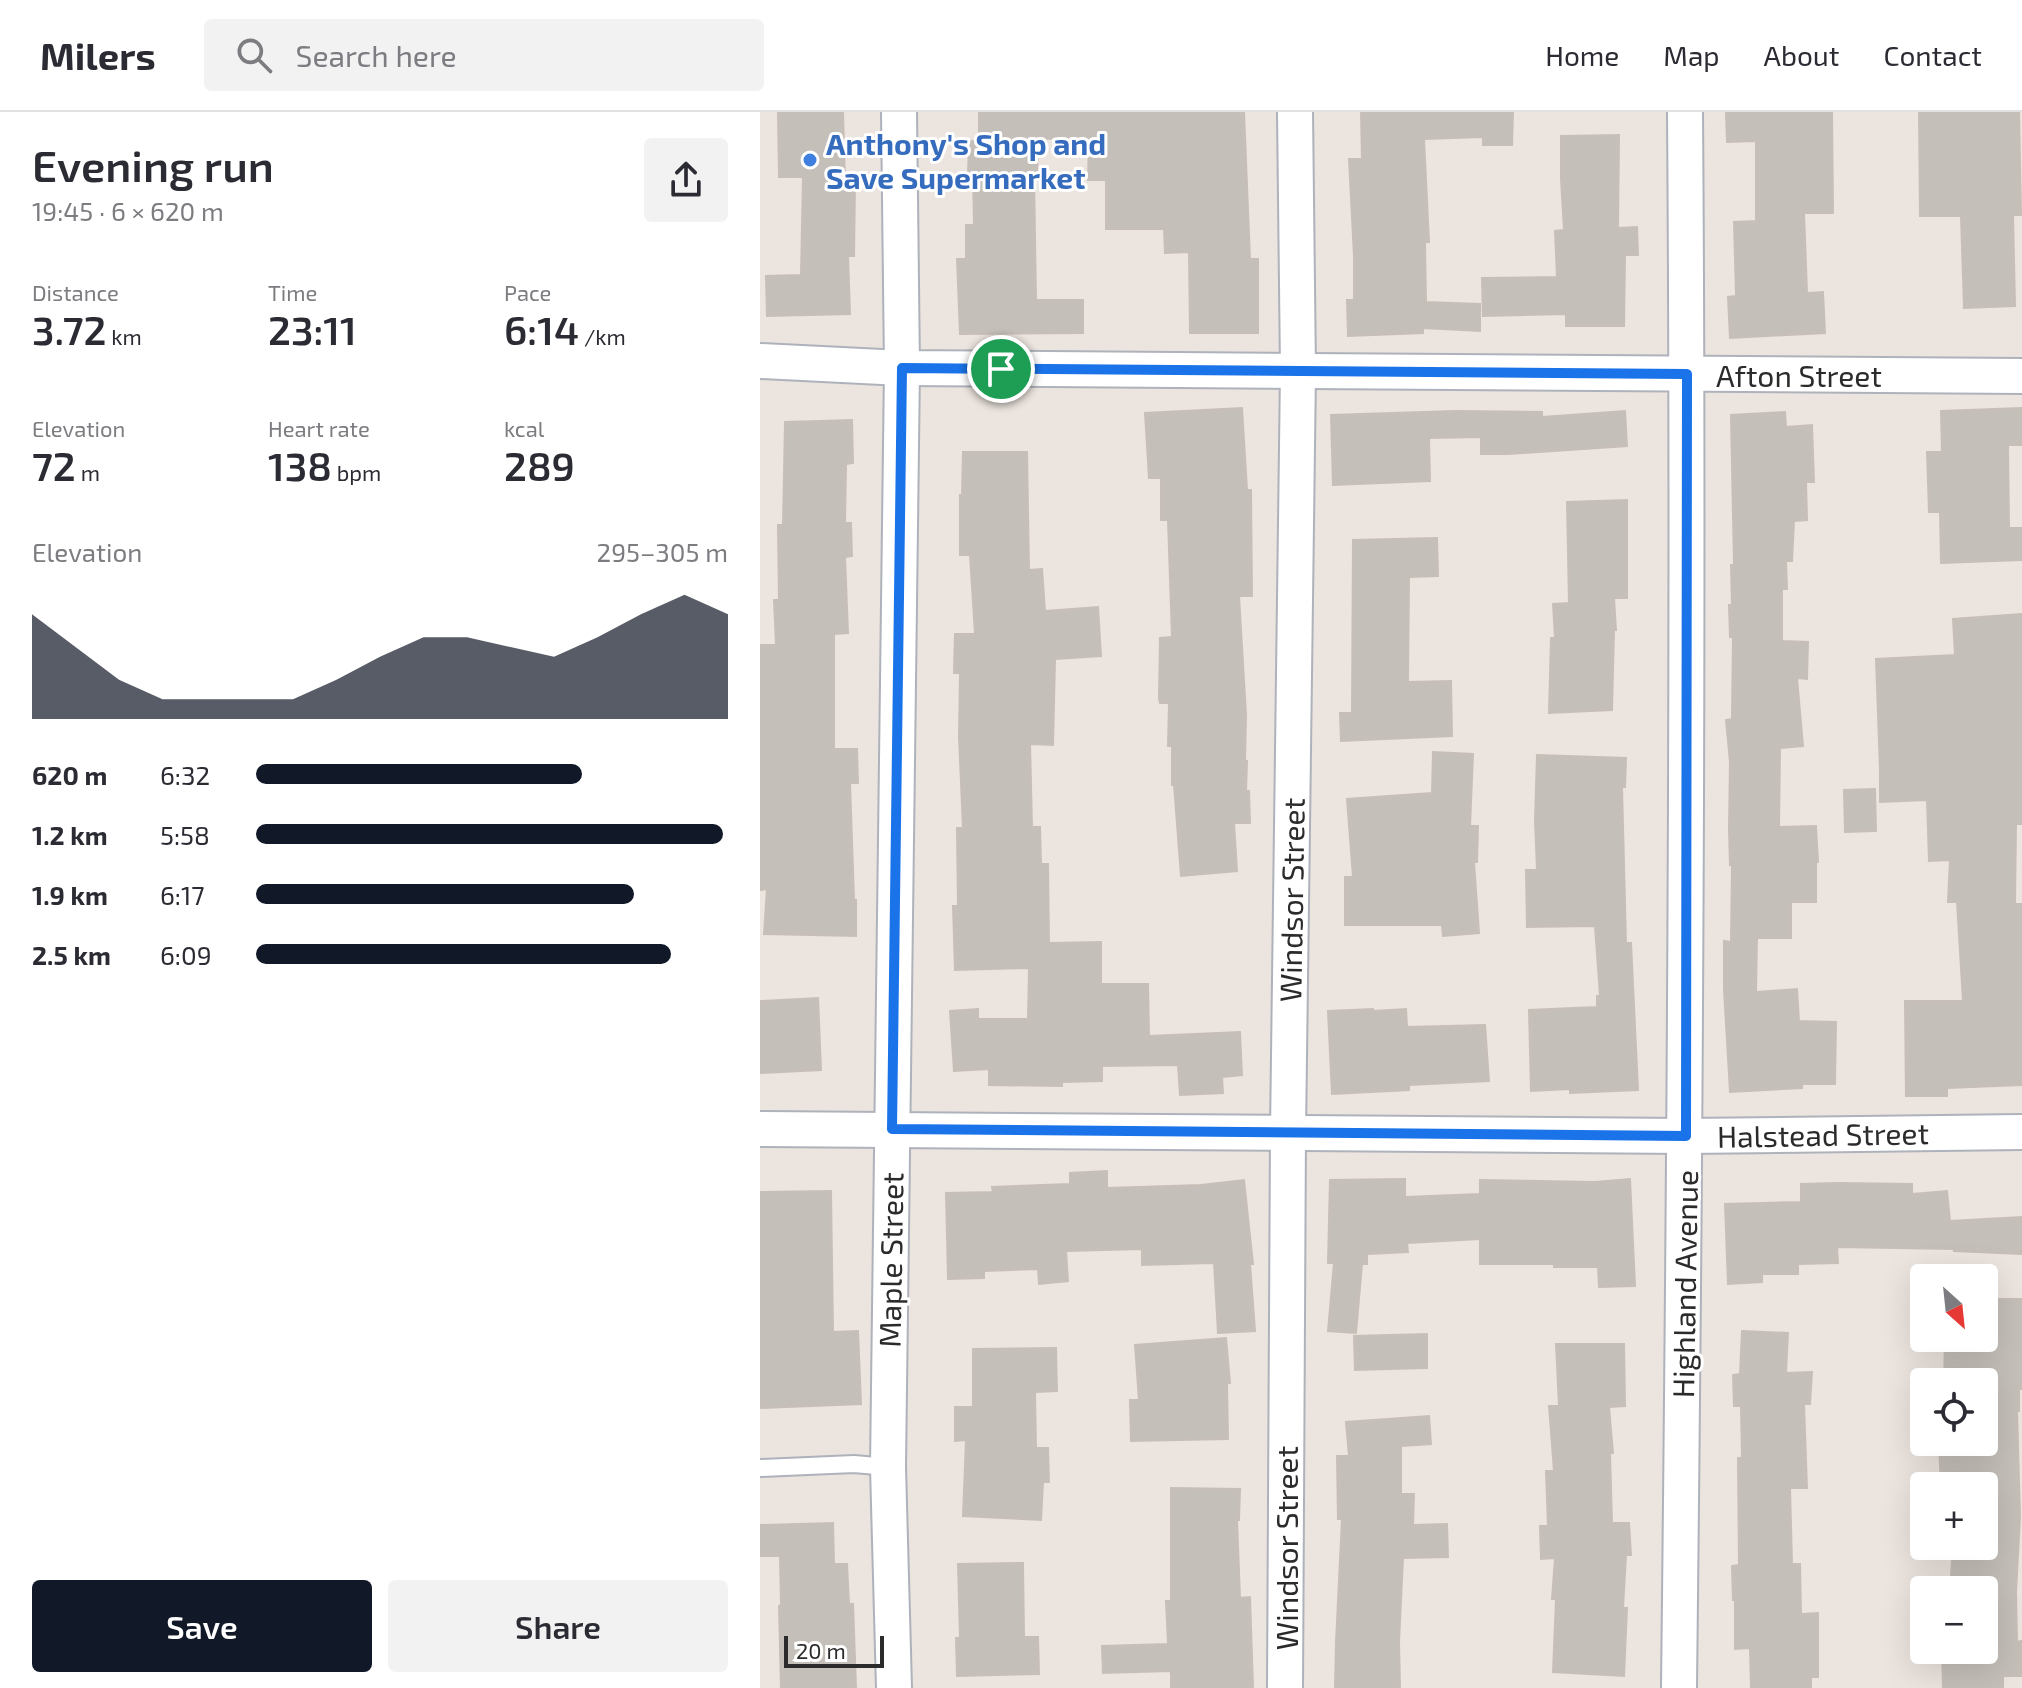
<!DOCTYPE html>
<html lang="en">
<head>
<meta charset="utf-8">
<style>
  :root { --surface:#fff; --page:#f2f2f3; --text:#2b2b33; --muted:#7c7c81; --line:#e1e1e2; --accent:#111827 }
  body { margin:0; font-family:"Exo 2",sans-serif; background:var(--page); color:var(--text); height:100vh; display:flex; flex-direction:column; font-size:30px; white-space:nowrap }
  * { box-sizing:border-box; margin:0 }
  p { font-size:26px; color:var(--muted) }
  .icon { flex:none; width:44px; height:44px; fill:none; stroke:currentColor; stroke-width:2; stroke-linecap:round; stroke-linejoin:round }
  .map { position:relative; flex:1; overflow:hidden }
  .panel { display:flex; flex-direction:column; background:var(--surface); width:760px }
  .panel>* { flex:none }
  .needle { width:52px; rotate:153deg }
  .fabs { position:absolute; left:1150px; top:1152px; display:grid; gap:16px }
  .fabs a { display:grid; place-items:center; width:88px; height:88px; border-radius:8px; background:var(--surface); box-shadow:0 8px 32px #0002; font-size:40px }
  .scale { position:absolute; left:24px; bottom:20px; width:100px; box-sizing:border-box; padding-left:8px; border:4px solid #2b2b2b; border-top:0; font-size:22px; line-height:28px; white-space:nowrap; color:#2b2b2b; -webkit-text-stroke:6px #fff; paint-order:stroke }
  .pin { position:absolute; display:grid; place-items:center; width:68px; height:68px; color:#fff; margin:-34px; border:4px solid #fff; border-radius:50%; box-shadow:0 2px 8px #0007 }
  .round { display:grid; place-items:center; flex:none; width:84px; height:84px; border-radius:8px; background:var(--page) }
  .summary { display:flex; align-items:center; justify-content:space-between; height:136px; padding:0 32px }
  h1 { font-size:44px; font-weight:600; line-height:60px }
  .stats { display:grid; grid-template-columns:repeat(3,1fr); gap:12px; height:136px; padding:8px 32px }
  .stats div { display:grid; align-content:center }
  .stats b { font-size:40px; font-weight:600 }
  .stats small { font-size:22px; font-weight:400 }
  .stats p { font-size:22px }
  .chart { height:224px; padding:16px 32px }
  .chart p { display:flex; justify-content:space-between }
  .chart svg { width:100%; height:144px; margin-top:8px; fill:var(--accent); opacity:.7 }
  .cta { display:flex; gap:16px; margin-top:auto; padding:16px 32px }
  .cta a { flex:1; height:92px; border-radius:8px; background:var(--accent); color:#fff; font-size:32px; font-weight:600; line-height:92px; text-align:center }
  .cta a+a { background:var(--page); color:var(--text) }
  ul { padding:0 32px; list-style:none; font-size:26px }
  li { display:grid; grid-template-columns:128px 96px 1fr; align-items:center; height:60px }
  li i { height:20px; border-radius:10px; background:var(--accent) }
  header { display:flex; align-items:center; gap:48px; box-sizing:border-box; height:112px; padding:0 40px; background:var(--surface); border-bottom:2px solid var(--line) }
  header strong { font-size:38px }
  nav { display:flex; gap:44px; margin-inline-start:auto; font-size:28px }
  .search { width:560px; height:72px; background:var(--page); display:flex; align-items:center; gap:20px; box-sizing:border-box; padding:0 28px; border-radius:8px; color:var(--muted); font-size:30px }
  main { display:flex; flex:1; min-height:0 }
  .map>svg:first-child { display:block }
  .building { fill:#c5bfb9; stroke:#c7bfb7; stroke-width:2 }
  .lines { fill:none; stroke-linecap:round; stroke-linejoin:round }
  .lane-casing { stroke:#aeb2bb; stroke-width:20 }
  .street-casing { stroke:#aeb2bb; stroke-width:38 }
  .lane { stroke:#fff; stroke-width:16 }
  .street { stroke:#fff; stroke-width:34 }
  .route-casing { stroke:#fff; stroke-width:16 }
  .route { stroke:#1a73e8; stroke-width:10 }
  .shop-dot { fill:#3f7fe0; stroke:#fff; stroke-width:3 }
  .labels { text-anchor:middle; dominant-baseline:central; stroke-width:6; stroke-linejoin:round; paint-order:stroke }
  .shop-label { font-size:30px; font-weight:bold; fill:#366cbe; stroke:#fff; text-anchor:start }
  .street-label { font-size:30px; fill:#2b2b2b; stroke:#fff }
</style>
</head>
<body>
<header>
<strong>Milers</strong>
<div class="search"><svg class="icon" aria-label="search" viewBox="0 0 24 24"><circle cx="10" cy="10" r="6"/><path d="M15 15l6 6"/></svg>Search here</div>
<nav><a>Home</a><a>Map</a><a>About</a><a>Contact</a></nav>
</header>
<main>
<section class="panel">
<div class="summary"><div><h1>Evening run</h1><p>19:45 · 6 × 620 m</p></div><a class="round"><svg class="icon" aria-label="share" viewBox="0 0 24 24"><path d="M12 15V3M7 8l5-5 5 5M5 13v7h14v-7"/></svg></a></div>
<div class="stats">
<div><p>Distance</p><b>3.72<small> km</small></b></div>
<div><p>Time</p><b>23:11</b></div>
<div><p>Pace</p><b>6:14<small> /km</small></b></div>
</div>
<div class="stats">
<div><p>Elevation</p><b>72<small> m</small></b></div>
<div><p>Heart rate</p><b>138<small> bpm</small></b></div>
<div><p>kcal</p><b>289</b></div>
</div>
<div class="chart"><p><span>Elevation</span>295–305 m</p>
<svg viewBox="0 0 160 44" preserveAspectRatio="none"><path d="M0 44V12L10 22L20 32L30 38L40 38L50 38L60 38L70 32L80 25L90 19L100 19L110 22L120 25L130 19L140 12L150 6L160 12V44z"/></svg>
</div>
<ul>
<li><b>620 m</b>6:32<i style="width:69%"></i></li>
<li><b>1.2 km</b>5:58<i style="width:99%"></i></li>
<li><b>1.9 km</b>6:17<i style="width:80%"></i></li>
<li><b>2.5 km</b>6:09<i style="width:88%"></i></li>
</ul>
<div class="cta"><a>Save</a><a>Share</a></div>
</section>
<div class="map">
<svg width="1262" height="1576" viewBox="0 0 1262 1576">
  <rect width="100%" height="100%" fill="#ece4de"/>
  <g class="building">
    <path d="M 18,0 L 83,0 L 85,69 L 95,69 L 94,144 L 88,144 L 90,202 L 7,204 L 6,164 L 41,163 L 43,65 L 19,65 Z"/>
    <path d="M 219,0 L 484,0 L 490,147 L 498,147 L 498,221 L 430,221 L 429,140 L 405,141 L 404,117 L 346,117 L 346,68 L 328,68 L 329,26 L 278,27 L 277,63 L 274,63 L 276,188 L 323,188 L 323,221 L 200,222 L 197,147 L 206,147 L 206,113 L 214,113 L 213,62 L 208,62 L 209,29 L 219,29 Z"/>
    <path d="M 601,0 L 753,0 L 752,33 L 723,33 L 723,25 L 664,27 L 669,130 L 665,130 L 666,190 L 720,192 L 720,219 L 663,216 L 663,221 L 588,224 L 587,188 L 594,188 L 594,144 L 589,47 L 602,47 Z"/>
    <path d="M 966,0 L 1072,0 L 1073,101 L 1044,101 L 1047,181 L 1063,180 L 1065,221 L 970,226 L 968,185 L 976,184 L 974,110 L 996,109 L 996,29 L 967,30 Z"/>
    <path d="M 1159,0 L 1259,0 L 1261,103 L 1253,103 L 1255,194 L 1204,196 L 1201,104 L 1160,104 Z"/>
    <path d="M 859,23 L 858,116 L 877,115 L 878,143 L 865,143 L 864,214 L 806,214 L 806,202 L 723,204 L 722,166 L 797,165 L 795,119 L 804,118 L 801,67 L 801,24 Z"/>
    <path d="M 482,296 L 487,378 L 491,378 L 492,484 L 479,484 L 486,603 L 485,649 L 487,649 L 486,679 L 489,679 L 490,711 L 474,711 L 477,759 L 421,764 L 414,673 L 412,673 L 412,634 L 408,634 L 409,591 L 400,591 L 399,587 L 400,526 L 412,525 L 408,408 L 401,408 L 401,366 L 389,366 L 385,301 Z"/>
    <path d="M 1262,296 L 1262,333 L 1248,333 L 1249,416 L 1262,416 L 1262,448 L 1181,451 L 1180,400 L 1169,400 L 1167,340 L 1182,340 L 1181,299 Z"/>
    <path d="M 695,299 L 782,300 L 782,305 L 865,299 L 867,334 L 748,342 L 721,342 L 721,325 L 669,326 L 670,369 L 573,373 L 571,303 Z"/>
    <path d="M 1025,300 L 1026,315 L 1052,313 L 1054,370 L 1046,370 L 1047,408 L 1034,409 L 1032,449 L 1026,449 L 1027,477 L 1022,477 L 1022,529 L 1048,530 L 1047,567 L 1037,566 L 1043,634 L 1020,636 L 1019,715 L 1056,714 L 1058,750 L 1056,750 L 1056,790 L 1031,790 L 1031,826 L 997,826 L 996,880 L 1037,877 L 1039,909 L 1076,910 L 1075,972 L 1042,972 L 1042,976 L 970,980 L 964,878 L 964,829 L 971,830 L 972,753 L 970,753 L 969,717 L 970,650 L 966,608 L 972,607 L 973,525 L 970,525 L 969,493 L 972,493 L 971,453 L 974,453 L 971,303 Z"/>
    <path d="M 92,308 L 93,351 L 86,352 L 85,411 L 91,411 L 92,444 L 85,445 L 88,521 L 74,522 L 74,637 L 97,637 L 98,671 L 90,671 L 94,788 L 96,788 L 96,824 L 4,822 L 7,777 L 0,778 L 0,533 L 16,533 L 14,488 L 19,488 L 18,413 L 23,413 L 25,310 Z"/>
    <path d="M 203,340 L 267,340 L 269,458 L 282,457 L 285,499 L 338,495 L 341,544 L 295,547 L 293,633 L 270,632 L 272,715 L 280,715 L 281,752 L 288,752 L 289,831 L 341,830 L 341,872 L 388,872 L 389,924 L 480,920 L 482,963 L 462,965 L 463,981 L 420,983 L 418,953 L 342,954 L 342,969 L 302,970 L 302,974 L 229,973 L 229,957 L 194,959 L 190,899 L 218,897 L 218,907 L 268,907 L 269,856 L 195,858 L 193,794 L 198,794 L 197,716 L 203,716 L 199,625 L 200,561 L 194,561 L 195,522 L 215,522 L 210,443 L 200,443 L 200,383 L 202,383 Z"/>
    <path d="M 867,388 L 867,486 L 854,486 L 856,518 L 854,518 L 852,598 L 789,601 L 791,526 L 795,526 L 793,492 L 809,491 L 807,390 Z"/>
    <path d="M 677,426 L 678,464 L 649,465 L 648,570 L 691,569 L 692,624 L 581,629 L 580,601 L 592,601 L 593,428 Z"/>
    <path d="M 1262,502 L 1262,712 L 1256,712 L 1255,792 L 1262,792 L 1262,973 L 1187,976 L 1187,984 L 1146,984 L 1145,889 L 1203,889 L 1197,790 L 1188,790 L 1190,748 L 1169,749 L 1167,688 L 1120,690 L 1120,658 L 1116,547 L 1195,543 L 1193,507 Z"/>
    <path d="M 673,640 L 713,642 L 710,714 L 718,714 L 717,750 L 714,750 L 719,821 L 683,824 L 682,813 L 585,813 L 585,765 L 593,765 L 587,687 L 672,681 Z"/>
    <path d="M 777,643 L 866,646 L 865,675 L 862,675 L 866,831 L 871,831 L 878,978 L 810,981 L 810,977 L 771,979 L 769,898 L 837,895 L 837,884 L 840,884 L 835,814 L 767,815 L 766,758 L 777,758 L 775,708 Z"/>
    <path d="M 1115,677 L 1116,719 L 1085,720 L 1084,678 Z"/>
    <path d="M 58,886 L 61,958 L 0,961 L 0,889 Z"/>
    <path d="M 613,897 L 613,899 L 646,897 L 647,915 L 725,913 L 729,969 L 649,973 L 649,978 L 572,982 L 568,899 Z"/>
    <path d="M 347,1059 L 347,1076 L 441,1073 L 484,1068 L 493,1152 L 490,1152 L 495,1219 L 458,1221 L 454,1151 L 382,1153 L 382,1137 L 306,1139 L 308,1169 L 279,1172 L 278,1157 L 224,1159 L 224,1166 L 188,1167 L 186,1081 L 233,1080 L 232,1075 L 310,1072 L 310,1061 Z"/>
    <path d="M 645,1067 L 645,1085 L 720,1082 L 720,1068 L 835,1070 L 870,1067 L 875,1174 L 839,1175 L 838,1155 L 794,1155 L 794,1152 L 720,1152 L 720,1127 L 647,1131 L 648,1140 L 607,1142 L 607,1152 L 602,1152 L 596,1221 L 568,1219 L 574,1151 L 568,1151 L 570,1068 Z"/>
    <path d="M 1080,1071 L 1152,1072 L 1152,1082 L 1187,1079 L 1190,1109 L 1262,1105 L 1262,1142 L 1194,1139 L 1194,1137 L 1077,1135 L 1078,1151 L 1038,1152 L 1038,1162 L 1002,1162 L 1002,1170 L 968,1172 L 965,1092 L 1041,1090 L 1041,1072 Z"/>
    <path d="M 71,1079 L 73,1220 L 98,1219 L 101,1292 L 0,1296 L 0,1080 Z"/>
    <path d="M 1224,1187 L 1262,1187 L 1262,1277 L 1259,1277 L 1259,1299 L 1257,1299 L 1260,1404 L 1256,1481 L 1257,1530 L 1261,1529 L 1261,1564 L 1243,1564 L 1243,1576 L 1183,1576 L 1182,1538 L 1224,1538 L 1224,1478 L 1190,1478 L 1193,1434 L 1224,1434 L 1224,1374 L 1181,1374 L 1179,1330 L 1224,1330 L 1224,1270 L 1184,1270 L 1185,1226 L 1224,1226 Z"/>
    <path d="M 982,1219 L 1028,1221 L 1026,1261 L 1052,1260 L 1050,1292 L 1044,1292 L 1047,1376 L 1030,1376 L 1032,1452 L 1040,1452 L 1041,1502 L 1058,1501 L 1058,1565 L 1051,1565 L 1051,1576 L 991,1576 L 990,1536 L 975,1537 L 975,1488 L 973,1488 L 972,1454 L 979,1453 L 978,1346 L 982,1346 L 981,1294 L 974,1294 L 973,1263 L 980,1262 Z"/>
    <path d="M 667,1222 L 667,1256 L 595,1258 L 594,1224 Z"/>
    <path d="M 466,1226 L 470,1271 L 467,1271 L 468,1327 L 371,1329 L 370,1288 L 379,1288 L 375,1233 Z"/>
    <path d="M 796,1232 L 864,1232 L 865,1294 L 849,1295 L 853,1341 L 850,1341 L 852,1411 L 869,1411 L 871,1443 L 866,1443 L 863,1496 L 867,1496 L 864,1564 L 793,1560 L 796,1487 L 792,1487 L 795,1446 L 781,1447 L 780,1414 L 788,1414 L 786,1359 L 794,1359 L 789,1294 L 799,1294 Z"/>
    <path d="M 296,1236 L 297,1279 L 275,1280 L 276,1336 L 288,1336 L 289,1370 L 283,1370 L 281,1408 L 203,1404 L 206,1328 L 195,1329 L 195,1295 L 213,1295 L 213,1237 Z"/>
    <path d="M 669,1304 L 671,1332 L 641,1334 L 641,1382 L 654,1382 L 653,1413 L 687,1412 L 688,1445 L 643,1446 L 639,1530 L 640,1576 L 575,1576 L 576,1530 L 582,1407 L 578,1407 L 577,1344 L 589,1344 L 586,1310 Z"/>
    <path d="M 411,1376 L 480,1377 L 479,1408 L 477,1408 L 480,1486 L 490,1485 L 493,1576 L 411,1576 L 411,1559 L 343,1561 L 342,1534 L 408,1532 L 406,1489 L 411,1489 Z"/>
    <path d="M 73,1411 L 74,1452 L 87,1452 L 89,1492 L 93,1492 L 96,1576 L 21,1576 L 19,1494 L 21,1493 L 20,1444 L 0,1444 L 0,1413 Z"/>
    <path d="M 263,1451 L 264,1525 L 278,1525 L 279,1562 L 197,1564 L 196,1526 L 200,1526 L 198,1452 Z"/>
  </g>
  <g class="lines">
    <g class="lane-casing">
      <path id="lane" d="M 0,1356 L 94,1352 L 128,1355"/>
    </g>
    <g class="street-casing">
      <g id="street">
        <path d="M 0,249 L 142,256 L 1262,264"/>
        <path d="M 0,1017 L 926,1024 L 1262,1020"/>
        <path d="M 134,1576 L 128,1355 L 142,256 L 139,0"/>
        <path d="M 525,1576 L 528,1020 L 538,259 L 535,0"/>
        <path d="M 919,1576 C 925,1051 929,525 925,0"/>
      </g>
    </g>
    <use href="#lane" class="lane"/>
    <use href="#street" class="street"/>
  </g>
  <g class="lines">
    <g class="route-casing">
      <path id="route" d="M 142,256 L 927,262 L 926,1024 L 132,1017 Z"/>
    </g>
    <use href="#route" class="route"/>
  </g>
  <circle class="shop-dot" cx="50" cy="48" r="8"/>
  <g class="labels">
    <g class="shop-label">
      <text x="66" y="31">Anthony's Shop and<tspan x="66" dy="34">Save Supermarket</tspan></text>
    </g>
    <g class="street-label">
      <text x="1039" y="263">Afton Street</text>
      <text transform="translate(531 788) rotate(-89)">Windsor Street</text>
      <text transform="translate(1063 1022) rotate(-1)">Halstead Street</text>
      <text transform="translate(130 1148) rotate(-89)">Maple Street</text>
      <text transform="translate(924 1172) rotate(-89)">Highland Avenue</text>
      <text transform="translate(526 1436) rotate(-90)">Windsor Street</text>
    </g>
  </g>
</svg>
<div class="fabs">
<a><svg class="needle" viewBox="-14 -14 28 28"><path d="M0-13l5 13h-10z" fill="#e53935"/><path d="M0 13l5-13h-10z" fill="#7c7c81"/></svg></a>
<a><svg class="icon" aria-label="locate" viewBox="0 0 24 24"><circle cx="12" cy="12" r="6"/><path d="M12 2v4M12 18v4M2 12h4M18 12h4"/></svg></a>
<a>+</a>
<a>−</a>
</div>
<div class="scale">20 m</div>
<div class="pin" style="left:241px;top:257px;background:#1e9e55"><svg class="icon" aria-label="arrive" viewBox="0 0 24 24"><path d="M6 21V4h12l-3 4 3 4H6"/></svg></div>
</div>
</main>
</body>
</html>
